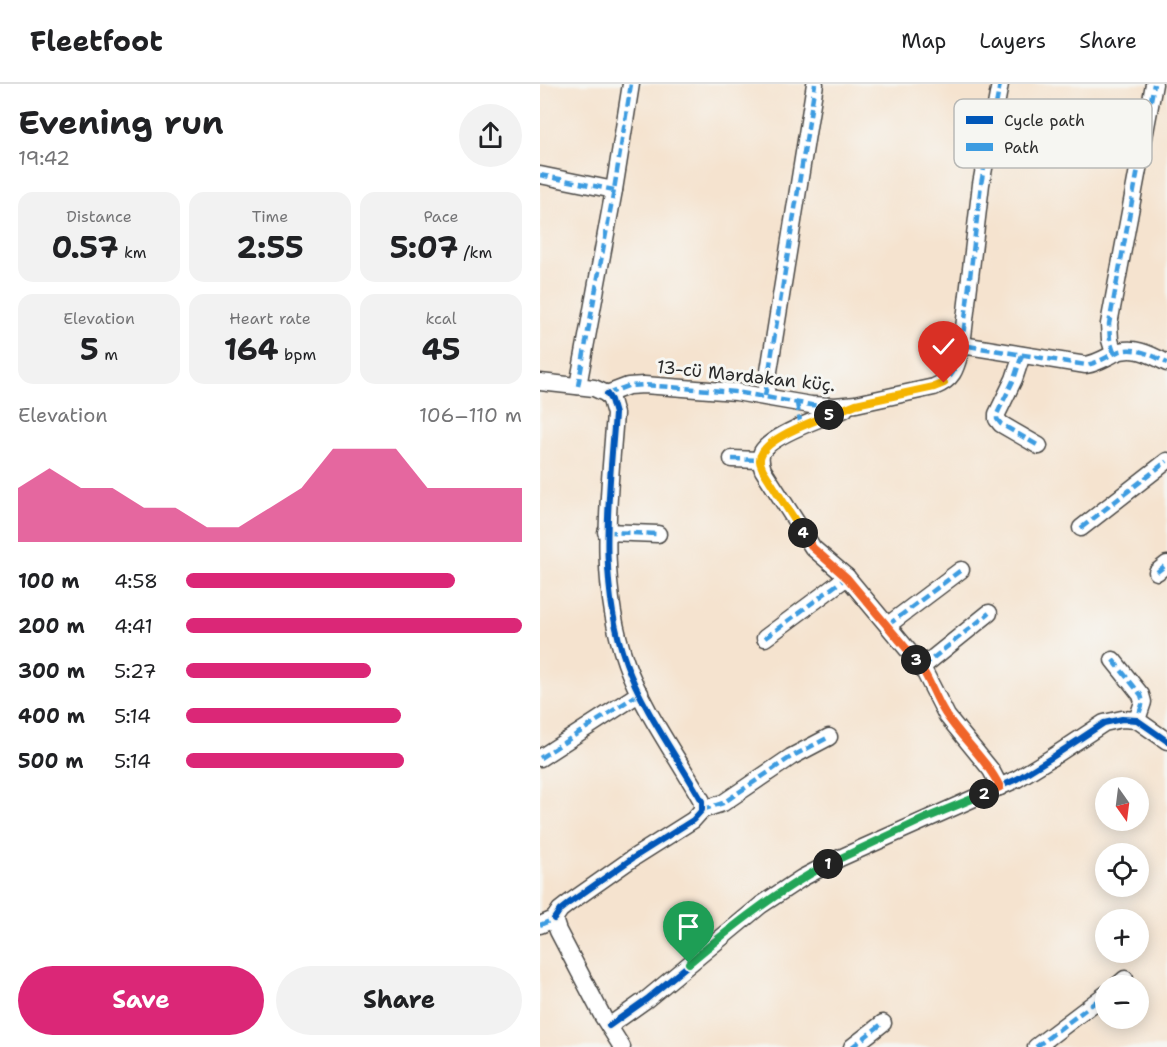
<!DOCTYPE html>
<html lang="en">
<head>
<meta charset="utf-8">
<style>
  :root { --surface:#fff; --page:#f2f2f2; --text:#202124; --muted:#757577; --line:#e0e0e0; --accent:#db2777 }
  body { margin:0; font-family:"Shantell Sans",sans-serif; background:var(--page); color:var(--text); height:100vh; display:flex; flex-direction:column; font-size:22px; white-space:nowrap }
  * { box-sizing:border-box; margin:0 }
  p { font-size:20px; color:var(--muted) }
  .icon { flex:none; width:33px; height:33px; fill:none; stroke:currentColor; stroke-width:2; stroke-linecap:round; stroke-linejoin:round }
  .map { position:relative; flex:1; overflow:hidden }
  .details { display:flex; flex-direction:column; background:var(--surface); width:540px }
  .details>* { flex:none }
  .needle { width:39px; rotate:166deg }
  .fabs { position:absolute; left:555px; top:693px; display:grid; gap:12px }
  .fabs a { display:grid; place-items:center; width:54px; height:54px; border-radius:50%; background:var(--surface); box-shadow:0 3px 15px #0003; font-size:30px }
  .pin { position:absolute; display:grid; place-items:center; width:51px; height:51px; color:#fff; margin:-62px -26px; border-radius:50% 50% 50% 0; rotate:-45deg; box-shadow:0 0 6px #0007 }
  .pin .icon { rotate:45deg }
  .km { position:absolute; width:30px; height:30px; margin:-15px; border-radius:50%; background:#222; color:#fff; font-size:16px; line-height:30px; text-align:center }
  .round { display:grid; place-items:center; flex:none; width:63px; height:63px; border-radius:32px; background:var(--page) }
  .summary { display:flex; align-items:center; justify-content:space-between; height:102px; padding:0 18px }
  h1 { font-size:33px; font-weight:700; line-height:45px }
  .metrics { display:grid; grid-template-columns:repeat(3,1fr); gap:9px; height:102px; padding:6px 18px }
  .metrics div { display:grid; align-content:center; border-radius:15px; background:var(--page); text-align:center }
  .metrics b { font-size:30px; font-weight:700 }
  .metrics small { font-size:16px; font-weight:400 }
  .metrics p { font-size:16px }
  .chart { height:168px; padding:12px 18px }
  .chart p { display:flex; justify-content:space-between }
  .chart svg { width:100%; height:108px; margin-top:6px; fill:var(--accent); opacity:.7 }
  .primary-button { display:flex; gap:12px; margin-top:auto; padding:12px 18px }
  .primary-button a { flex:1; height:69px; border-radius:36px; background:var(--accent); color:#fff; font-size:24px; font-weight:700; line-height:69px; text-align:center }
  .primary-button a+a { background:var(--page); color:var(--text) }
  ul { padding:0 18px; list-style:none; font-size:20px }
  li { display:grid; grid-template-columns:96px 72px 1fr; align-items:center; height:45px }
  li i { height:15px; border-radius:8px; background:var(--accent) }
  header { display:flex; align-items:center; gap:36px; box-sizing:border-box; height:84px; padding:0 30px; background:var(--surface); border-bottom:2px solid var(--line) }
  header strong { font-size:28px }
  nav { display:flex; gap:33px; margin-inline-start:auto; font-size:21px }
  main { display:flex; flex:1; min-height:0 }
  .map>svg:first-child { display:block }
  .lines { fill:none; stroke-linecap:round; stroke-linejoin:round }
  .minor-casing { stroke:#494744; stroke-width:19 }
  .minor { stroke:#fff; stroke-width:16 }
  .quiet { stroke:#3d9ce1; stroke-width:4.5; stroke-dasharray:9 4.5; stroke-linecap:butt }
  .cycleway-casing { stroke:#f6f6f2; stroke-width:10 }
  .cycleway { stroke:#0057b8; stroke-width:6 }
  .split-1-casing { stroke:#fff; stroke-width:12 }
  .split-2-casing { stroke:#fff; stroke-width:12 }
  .split-3-casing { stroke:#fff; stroke-width:12 }
  .split-4-casing { stroke:#fff; stroke-width:12 }
  .split-5-casing { stroke:#fff; stroke-width:12 }
  .split-6-casing { stroke:#fff; stroke-width:12 }
  .split-1 { stroke:#22a559; stroke-width:8 }
  .split-2 { stroke:#22a559; stroke-width:8 }
  .split-3 { stroke:#f0652b; stroke-width:8 }
  .split-4 { stroke:#f0652b; stroke-width:8 }
  .split-5 { stroke:#f5b400; stroke-width:8 }
  .split-6 { stroke:#f5b400; stroke-width:8 }
  .labels { text-anchor:middle; dominant-baseline:central; stroke-width:6; stroke-linejoin:round; paint-order:stroke }
  .street-label { font-size:18px; fill:#2b2b2b; stroke:#f6f6f2 }
  .key { fill:#f6f6f2; stroke:#b9b9b6; stroke-width:1.5 }
  .key-label { font-size:16px; fill:#2b2b2b }
</style>
</head>
<body>
<header>
<strong>Fleetfoot</strong>
<nav><a>Map</a><a>Layers</a><a>Share</a></nav>
</header>
<main>
<section class="details">
<div class="summary"><div><h1>Evening run</h1><p>19:42</p></div><a class="round"><svg class="icon" aria-label="share" viewBox="0 0 24 24"><path d="M12 15V3M7 8l5-5 5 5M5 13v7h14v-7"/></svg></a></div>
<div class="metrics">
<div><p>Distance</p><b>0.57<small> km</small></b></div>
<div><p>Time</p><b>2:55</b></div>
<div><p>Pace</p><b>5:07<small> /km</small></b></div>
</div>
<div class="metrics">
<div><p>Elevation</p><b>5<small> m</small></b></div>
<div><p>Heart rate</p><b>164<small> bpm</small></b></div>
<div><p>kcal</p><b>45</b></div>
</div>
<div class="chart"><p><span>Elevation</span>106–110 m</p>
<svg viewBox="0 0 160 44" preserveAspectRatio="none"><path d="M0 44V22L10 14L20 22L30 22L40 30L50 30L60 38L70 38L80 30L90 22L100 6L110 6L120 6L130 22L140 22L150 22L160 22V44z"/></svg>
</div>
<ul>
<li><b>100 m</b>4:58<i style="width:80%"></i></li>
<li><b>200 m</b>4:41<i style="width:100%"></i></li>
<li><b>300 m</b>5:27<i style="width:55%"></i></li>
<li><b>400 m</b>5:14<i style="width:64%"></i></li>
<li><b>500 m</b>5:14<i style="width:65%"></i></li>
</ul>
<div class="primary-button"><a>Save</a><a>Share</a></div>
</section>
<div class="map">
<svg width="627" height="963" viewBox="0 0 627 963">
  <rect width="100%" height="100%" fill="#f6f6f2"/>
  <filter id="ink" filterUnits="userSpaceOnUse"><feTurbulence type="fractalNoise" baseFrequency=".0167" numOctaves="2"/><feDisplacementMap in="SourceGraphic" scale="12" xChannelSelector="R" yChannelSelector="G"/><feConvolveMatrix kernelMatrix="1 2 1 2 8 2 1 2 1" color-interpolation-filters="sRGB"/></filter>
  <filter id="wash" filterUnits="userSpaceOnUse"><feTurbulence type="fractalNoise" baseFrequency=".008" numOctaves="4" result="noise"/><feDisplacementMap in="SourceGraphic" scale="24" xChannelSelector="R" yChannelSelector="G"/><feGaussianBlur stdDeviation="1.35" result="paint"/><feColorMatrix in="noise" values="0 0 0 0 0 0 0 0 0 0 0 0 0 0 0 0 0 1.4 0 .05"/><feComposite in="paint" operator="in"/></filter>
  <g filter="url(#wash)">
    <rect width="100%" height="100%" fill="#f5e3cf"/>
  </g>
  <g filter="url(#ink)">
    <g class="lines">
      <g class="minor-casing">
        <g id="minor">
          <path d="M 0,91 L 74,106"/>
          <path d="M 422,261 L 441,100 L 460,0"/>
          <path d="M 574,269 L 570,256 L 569,240 L 614,0"/>
          <path d="M 482,271 L 474,295 L 457,330 L 457,335 L 461,340 L 499,362"/>
          <path d="M 0,298 L 54,304 L 67,310"/>
          <path d="M 38,302 L 74,106 L 91,0"/>
          <path d="M 67,310 L 88,302 L 104,301 L 196,308 L 271,321 L 295,322 L 316,320 L 394,303 C 416,294 416,282 422,261 L 546,281 C 557,279 563,275 573,270 C 591,260 610,270 627,279"/>
          <path d="M 225,312 L 275,0"/>
          <path d="M 305,325 C 286,332 231,351 222,368 C 219,374 221,379 223,386 L 273,464 L 307,493 L 382,583 L 407,632 L 451,686 L 460,703"/>
          <path d="M 192,375 L 220,376"/>
          <path d="M 541,444 L 627,377"/>
          <path d="M 66,448 L 118,450"/>
          <path d="M 617,488 L 627,480"/>
          <path d="M 348,541 L 421,486"/>
          <path d="M 225,554 L 307,493"/>
          <path d="M 573,576 L 601,611 L 603,618 L 597,636"/>
          <path d="M 382,583 L 449,529"/>
          <path d="M 0,674 L 100,609"/>
          <path d="M 162,726 L 183,719 L 251,673 L 289,653"/>
          <path d="M 14,835 L 20,826 L 29,819 L 93,774 L 153,736 L 162,726 L 162,717 L 158,710 C 135,670 101,622 86,579 C 57,498 69,413 75,330 L 71,316 L 67,310"/>
          <path d="M 14,835 L 18,847 L 63,933 L 82,963"/>
          <path d="M 0,841 L 14,835"/>
          <path d="M 577,902 L 585,895"/>
          <path d="M 69,942 L 107,915 L 221,821 L 262,794 L 300,774 L 477,695 L 511,674 L 564,639 L 582,635 L 597,636 L 627,657"/>
          <path d="M 312,963 L 343,939"/>
          <path d="M 496,963 L 566,910"/>
        </g>
      </g>
      <use href="#minor" class="minor"/>
      <g class="quiet">
        <path d="M 0,91 L 74,106"/>
        <path d="M 422,261 L 441,100 L 460,0"/>
        <path d="M 574,269 L 570,256 L 569,240 L 614,0"/>
        <path d="M 482,271 L 474,295 L 457,330 L 457,335 L 461,340 L 499,362"/>
        <path d="M 38,302 L 74,106 L 91,0"/>
        <path d="M 67,310 L 88,302 L 104,301 L 196,308 L 271,321 L 295,322 L 316,320 L 394,303 C 416,294 416,282 422,261 L 546,281 C 557,279 563,275 573,270 C 591,260 610,270 627,279"/>
        <path d="M 225,312 L 275,0"/>
        <path d="M 257,319 L 261,343"/>
        <path d="M 306,325 C 287,332 231,351 222,368 C 219,374 221,379 223,386 L 273,464 L 307,493 L 382,583 L 407,632 L 451,686 L 460,703"/>
        <path d="M 192,375 L 220,376"/>
        <path d="M 541,444 L 627,377"/>
        <path d="M 66,448 L 118,450"/>
        <path d="M 617,488 L 627,480"/>
        <path d="M 348,541 L 421,486"/>
        <path d="M 225,554 L 307,493"/>
        <path d="M 573,576 L 601,611 L 603,618 L 597,636"/>
        <path d="M 382,583 L 449,529"/>
        <path d="M 0,674 L 100,609"/>
        <path d="M 162,726 L 183,719 L 251,673 L 289,653"/>
        <path d="M 0,841 L 14,835"/>
        <path d="M 577,902 L 585,895"/>
        <path d="M 312,963 L 343,939"/>
        <path d="M 496,963 L 566,910"/>
      </g>
      <g class="cycleway-casing">
        <g id="cycleway">
          <path d="M 14,835 L 20,826 L 29,819 L 93,774 L 153,736 L 162,726 L 162,717 L 158,710 C 135,670 101,622 86,579 C 57,498 69,413 75,330 L 71,316 L 67,310"/>
          <path d="M 69,942 L 107,915 L 221,821 L 262,794 L 300,774 L 477,695 L 511,674 L 564,639 L 582,635 L 597,636 L 627,657"/>
        </g>
      </g>
      <use href="#cycleway" class="cycleway"/>
    </g>
  </g>
  <g class="lines" filter="url(#ink)">
    <g class="split-1-casing">
      <path id="split-1" d="M 149,879 C 193,842 237,807 288,780"/>
    </g>
    <g class="split-2-casing">
      <path id="split-2" d="M 288,780 L 386,734 L 444,710"/>
    </g>
    <g class="split-3-casing">
      <path id="split-3" d="M 376,576 C 389,592 394,612 405,629 C 422,655 446,675 460,703 L 444,710"/>
    </g>
    <g class="split-4-casing">
      <path id="split-4" d="M 263,449 L 273,464 L 307,494 L 376,576"/>
    </g>
    <g class="split-5-casing">
      <path id="split-5" d="M 263,449 L 223,386 C 222,383 220,380 220,377 C 218,356 273,338 289,331"/>
    </g>
    <g class="split-6-casing">
      <path id="split-6" d="M 289,331 L 316,320 L 394,303 L 404,299"/>
    </g>
    <use href="#split-1" class="split-1"/>
    <use href="#split-2" class="split-2"/>
    <use href="#split-3" class="split-3"/>
    <use href="#split-4" class="split-4"/>
    <use href="#split-5" class="split-5"/>
    <use href="#split-6" class="split-6"/>
  </g>
  <g class="labels">
    <g class="street-label">
      <text transform="translate(206 292) rotate(6)">13-cü Mərdəkan küç.</text>
    </g>
  </g>
  <rect x="414" y="15" width="198" height="69" rx="9" class="key"/>
  <rect x="426" y="32" width="27" height="8" fill="#0057b8"/>
  <rect x="426" y="59" width="27" height="8" fill="#3d9ce1"/>
  <g class="key-label">
    <text x="464" y="42">Cycle path</text>
    <text x="464" y="69">Path</text>
  </g>
</svg>
<div class="fabs">
<a><svg class="needle" viewBox="-14 -14 28 28"><path d="M0-13l5 13h-10z" fill="#e53935"/><path d="M0 13l5-13h-10z" fill="#757577"/></svg></a>
<a><svg class="icon" aria-label="locate" viewBox="0 0 24 24"><circle cx="12" cy="12" r="6"/><path d="M12 2v4M12 18v4M2 12h4M18 12h4"/></svg></a>
<a>+</a>
<a>−</a>
</div>
<div class="pin" style="left:149px;top:879px;background:#1e9e55"><svg class="icon" aria-label="arrive" viewBox="0 0 24 24"><path d="M6 21V4h12l-3 4 3 4H6"/></svg></div>
<div class="pin" style="left:404px;top:299px;background:#d93025"><svg class="icon" aria-label="check" viewBox="0 0 24 24"><path d="M5 12l5 5 9-10"/></svg></div>
<b class="km" style="left:288px;top:780px">1</b>
<b class="km" style="left:444px;top:710px">2</b>
<b class="km" style="left:376px;top:576px">3</b>
<b class="km" style="left:263px;top:449px">4</b>
<b class="km" style="left:289px;top:331px">5</b>
</div>
</main>
</body>
</html>
